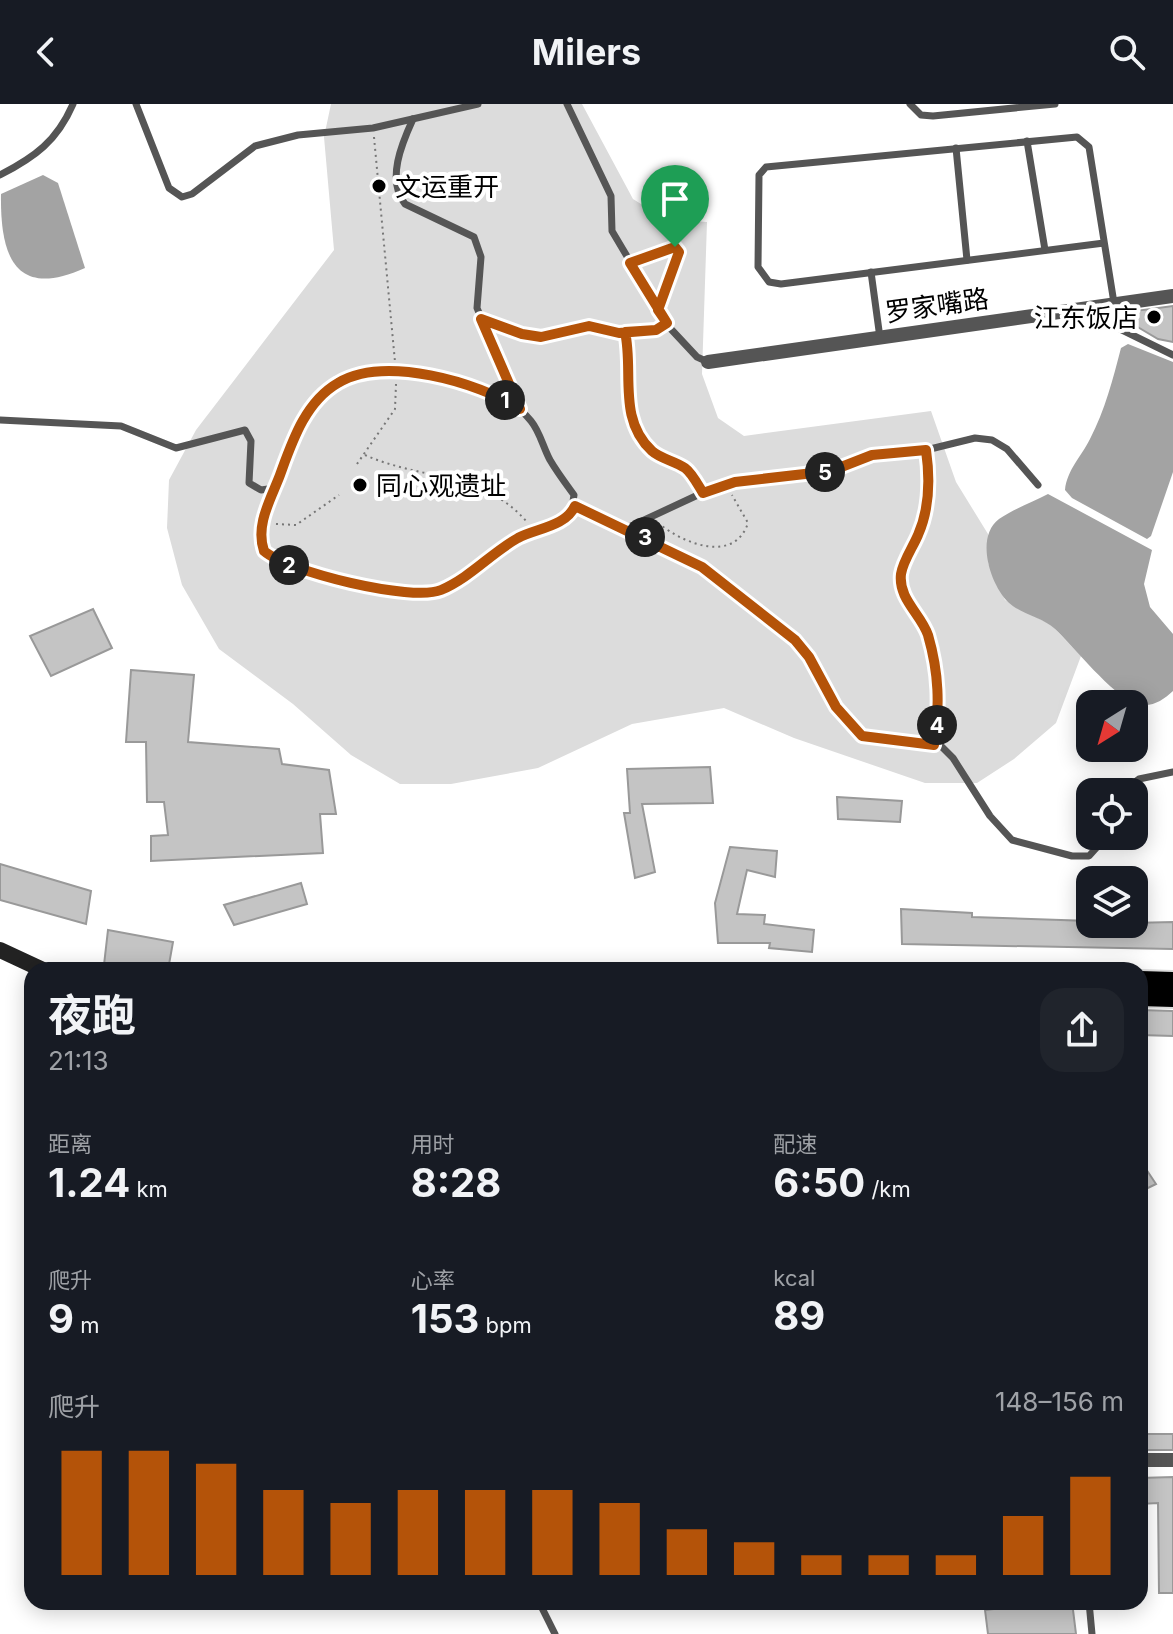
<!DOCTYPE html>
<html lang="zh">
<head>
<meta charset="utf-8">
<style>
  :root { --surface:#171b24; --page:#20242c; --text:#f1f3f6; --muted:#9ea1a6; --accent:#b45309 }
  body { margin:0; font-family:Inter,"Noto Sans SC",sans-serif; background:var(--page); color:var(--text); height:100vh; display:flex; flex-direction:column; font-size:30px; white-space:nowrap }
  * { box-sizing:border-box; margin:0 }
  p { font-size:26px; color:var(--muted) }
  .icon { flex:none; width:44px; height:44px; fill:none; stroke:currentColor; stroke-width:2; stroke-linecap:round; stroke-linejoin:round }
  .map { position:relative; flex:1; overflow:hidden }
  .details { position:absolute; left:24px; top:858px; width:1124px; height:648px; display:flex; flex-direction:column; background:var(--surface); border-radius:24px; box-shadow:0 4px 20px #0003 }
  .details>* { flex:none }
  .needle { width:52px; rotate:217deg }
  .fabs { position:absolute; left:1076px; top:586px; display:grid; gap:16px }
  .fabs a { display:grid; place-items:center; width:72px; height:72px; border-radius:16px; background:var(--surface); box-shadow:0 4px 20px #0003; font-size:40px }
  .pin { position:absolute; display:grid; place-items:center; width:68px; height:68px; color:#fff; margin:-82px -34px; border-radius:50% 50% 50% 0; rotate:-45deg; box-shadow:0 0 8px #0007 }
  .pin .icon { rotate:45deg }
  .km { position:absolute; width:40px; height:40px; margin:-20px; border-radius:50%; background:#222; color:#fff; font-size:22px; line-height:40px; text-align:center }
  .round { display:grid; place-items:center; flex:none; width:84px; height:84px; border-radius:24px; background:var(--page) }
  .overview { display:flex; align-items:center; justify-content:space-between; height:136px; padding:0 24px }
  h1 { font-size:44px; font-weight:700; line-height:60px }
  .stats { display:grid; grid-template-columns:repeat(3,1fr); gap:12px; height:136px; padding:8px 24px }
  .stats div { display:grid; align-content:center }
  .stats b { font-size:40px; font-weight:700 }
  .stats small { font-size:22px; font-weight:400 }
  .stats p { font-size:22px }
  .chart { height:224px; padding:16px 24px }
  .chart p { display:flex; justify-content:space-between }
  .chart svg { width:100%; height:144px; margin-top:8px; stroke:var(--accent); stroke-width:6 }
  header { display:flex; justify-content:space-between; align-items:center; height:104px; padding:0 24px; background:var(--surface); font-size:36px; font-weight:700 }
  .map>svg:first-child { display:block }
  .green { fill:#dcdcdc }
  .water { fill:#a3a3a3 }
  .building { fill:#c4c4c4; stroke:#999; stroke-width:2 }
  .lines { fill:none; stroke-linecap:round; stroke-linejoin:round }
  .primary-casing { stroke:#dbdbdb; stroke-width:24 }
  .path { stroke:#777; stroke-width:2; stroke-dasharray:2 4; stroke-linecap:butt }
  .service { stroke:#555; stroke-width:7 }
  .minor { stroke:#555; stroke-width:14 }
  .secondary { stroke:#222; stroke-width:16 }
  .primary { stroke:#000; stroke-width:20 }
  .route-casing { stroke:#fff; stroke-width:16 }
  .route { stroke:#b45309; stroke-width:10 }
  .poi-dot { fill:#000; stroke:#fff; stroke-width:3 }
  .labels { text-anchor:middle; dominant-baseline:central; stroke-width:8; stroke-linejoin:round; paint-order:stroke }
  .poi-label { font-size:26px; fill:#000; stroke:#fff; text-anchor:start }
  .street-label { font-size:26px; fill:#000; stroke:#fff }
</style>
</head>
<body>
<header><svg class="icon" aria-label="back" viewBox="0 0 24 24"><path d="M15 5l-7 7 7 7"/></svg>Milers<svg class="icon" aria-label="search" viewBox="0 0 24 24"><circle cx="10" cy="10" r="6"/><path d="M15 15l6 6"/></svg></header>
<div class="map">
<svg width="1173" height="1530" viewBox="0 0 1173 1530">
  <rect width="100%" height="100%" fill="#fff"/>
  <path class="green" d="M 331,0 L 582,0 L 633,95 L 665,115 L 707,118 L 702,270 L 718,314 L 744,332 L 931,307 L 956,378 L 988,430 L 988,459 L 1005,496 L 1051,521 L 1081,552 L 1056,619 L 1014,655 L 977,679 L 925,679 L 794,634 L 724,604 L 632,620 L 538,664 L 451,680 L 400,680 L 351,651 L 293,600 L 219,545 L 182,481 L 167,424 L 169,376 L 196,326 L 334,146 L 324,33 Z"/>
  <g class="water">
    <path d="M 43,71 L 58,79 L 85,164 C 16,195 0,154 1,90 Z"/>
    <path d="M 1128,240 L 1173,258 L 1173,368 L 1151,432 L 1147,435 L 1072,394 L 1065,386 C 1067,366 1081,353 1090,335 C 1105,306 1113,275 1121,244 Z"/>
    <path d="M 1048,390 L 1152,446 L 1144,480 L 1150,503 L 1173,530 L 1173,587 C 1162,597 1150,605 1135,599 C 1111,590 1076,545 1055,525 C 1042,513 1022,511 1008,498 C 990,480 975,433 999,415 C 1013,405 1033,398 1048,390 Z"/>
  </g>
  <g class="building">
    <path d="M 1173,202 L 1173,238 L 1158,235 L 1136,222 L 1135,207 Z"/>
    <path d="M 93,505 L 112,544 L 51,572 L 30,532 Z"/>
    <path d="M 131,566 L 194,571 L 188,638 L 279,645 L 282,660 L 329,666 L 336,710 L 320,710 L 323,749 L 151,757 L 151,732 L 168,731 L 164,698 L 147,698 L 146,638 L 126,638 Z"/>
    <path d="M 710,663 L 713,699 L 642,700 L 655,768 L 635,774 L 624,709 L 630,709 L 627,665 Z"/>
    <path d="M 837,693 L 902,697 L 900,718 L 838,715 Z"/>
    <path d="M 730,743 L 777,747 L 775,773 L 747,766 L 737,810 L 765,811 L 764,820 L 814,826 L 812,848 L 769,844 L 770,839 L 718,839 L 715,799 Z"/>
    <path d="M 0,760 L 91,787 L 86,820 L 0,796 Z"/>
    <path d="M 301,779 L 307,800 L 234,821 L 224,801 Z"/>
    <path d="M 901,805 L 972,809 L 972,813 L 1090,817 L 1090,820 L 1173,818 L 1173,845 L 902,840 Z"/>
    <path d="M 108,826 L 173,838 L 168,866 L 129,866 L 104,861 Z"/>
    <path d="M 1140,906 L 1173,907 L 1173,932 L 1140,931 Z"/>
    <path d="M 1140,1056 L 1156,1080 L 1140,1088 Z"/>
    <rect x="1140" y="1330" width="33" height="16"/>
    <path d="M 1173,1373 L 1173,1489 L 1159,1489 L 1158,1399 L 1140,1400 L 1140,1374 Z"/>
    <path d="M 1056,1498 L 1072,1498 L 1076,1530 L 988,1530 L 985,1506 Z"/>
  </g>
  <g class="lines">
    <g class="primary-casing">
      <g id="primary">
        <path d="M 1140,877 L 1173,878"/>
        <path d="M 1140,892 L 1173,893"/>
      </g>
    </g>
    <g class="path">
      <path d="M 374,33 L 395,258"/>
      <path d="M 495,219 L 522,230 L 541,233 L 589,222 L 619,229 L 659,224"/>
      <path d="M 625,228 C 635,268 619,307 648,343 C 663,361 682,357 697,380"/>
      <path d="M 365,351 C 418,375 485,369 526,417"/>
      <path d="M 357,360 L 395,305 L 396,280"/>
      <path d="M 658,419 C 684,440 734,460 748,419 L 732,391"/>
      <path d="M 276,420 L 296,421 L 339,391"/>
    </g>
    <g class="service">
      <path d="M 136,0 L 169,84 L 182,93 L 192,90 L 255,42 L 298,31 L 373,24 L 478,0"/>
      <path d="M 567,0 L 611,92 L 612,127 L 669,223 L 697,253 L 708,258"/>
      <path d="M 910,0 L 921,11 L 933,12 L 1055,0"/>
      <path d="M 413,15 C 402,39 386,76 405,100 L 474,133 L 481,153 L 477,204 L 520,305"/>
      <path d="M 1027,37 L 1045,146"/>
      <path d="M 956,44 L 967,156"/>
      <path d="M 0,71 C 35,53 57,37 73,0"/>
      <path d="M 1104,139 L 781,180 L 769,178 L 758,163 L 759,71 L 766,63 L 1077,33 L 1089,43 L 1114,199"/>
      <path d="M 630,159 L 678,144 L 658,206"/>
      <path d="M 871,168 L 880,234"/>
      <path d="M 1117,200 L 1120,225 L 1173,251"/>
      <path d="M 396,268 C 439,269 502,281 531,317 C 540,328 543,343 550,356 C 557,368 566,380 574,391 L 571,410 C 552,423 529,426 510,438 C 486,454 468,476 440,486 C 413,496 300,468 273,455 L 264,447 C 252,412 304,301 335,280 C 352,269 376,270 396,268 Z"/>
      <path d="M 0,316 L 121,322 L 176,344 L 245,326 L 251,337 L 249,379 L 261,386 L 275,384"/>
      <path d="M 926,346 C 930,374 930,404 918,431 C 913,443 903,457 901,470 C 898,495 921,510 928,531 C 939,569 939,602 934,641"/>
      <path d="M 575,402 L 702,463 L 795,536 L 809,553 L 836,603 L 862,632 L 875,636 L 928,638 L 942,643 L 953,654 L 990,712 L 1012,736 L 1072,752 L 1089,752 L 1107,732"/>
      <path d="M 627,424 L 700,390 L 735,378 L 831,367 L 872,351 L 918,348 L 975,334 L 992,336 L 1007,345 L 1038,381"/>
      <path d="M 1122,688 L 1139,675 L 1173,668"/>
      <path d="M 539,1498 L 555,1530"/>
      <path d="M 1089,1498 L 1092,1530"/>
    </g>
    <g class="minor">
      <path d="M 708,258 L 1173,192"/>
      <path d="M 1140,1356 L 1173,1356"/>
    </g>
    <path class="secondary" d="M 0,846 L 43,866"/>
    <use href="#primary" class="primary"/>
  </g>
  <g class="lines">
    <g class="route-casing">
      <path id="route" d="M 675,143 L 679,148 L 658,206 L 667,219 L 656,226 L 619,229 L 589,222 L 541,233 L 522,230 L 481,215 L 520,305 C 478,278 384,251 338,279 C 305,298 292,338 280,371 C 271,395 255,421 264,447 C 288,468 412,498 441,486 C 471,473 491,449 518,434 C 537,424 565,423 575,402 L 702,463 L 795,536 L 809,553 L 836,603 L 862,632 L 934,641 C 940,602 939,569 928,531 C 921,510 898,495 901,470 C 903,457 913,443 918,431 C 930,404 930,374 926,346 L 872,351 L 831,367 L 735,378 L 703,389 C 698,381 692,369 685,364 C 675,357 661,355 652,347 C 617,315 634,267 625,228 L 656,226 L 667,219 L 630,159 L 675,143"/>
    </g>
    <use href="#route" class="route"/>
  </g>
  <g class="poi-dot">
    <circle cx="379" cy="82" r="8"/>
    <circle cx="1154" cy="213" r="8"/>
    <circle cx="360" cy="381" r="8"/>
  </g>
  <g class="labels">
    <g class="poi-label">
      <text x="395" y="82">文运重开</text>
      <text x="1138" y="213" text-anchor="end">江东饭店</text>
      <text x="376" y="381">同心观遗址</text>
    </g>
    <g class="street-label">
      <text transform="translate(937 201) rotate(-8)">罗家嘴路</text>
    </g>
  </g>
</svg>
<div class="fabs">
<a><svg class="needle" viewBox="-14 -14 28 28"><path d="M0-13l5 13h-10z" fill="#e53935"/><path d="M0 13l5-13h-10z" fill="#9ea1a6"/></svg></a>
<a><svg class="icon" aria-label="locate" viewBox="0 0 24 24"><circle cx="12" cy="12" r="6"/><path d="M12 2v4M12 18v4M2 12h4M18 12h4"/></svg></a>
<a><svg class="icon" aria-label="layers" viewBox="0 0 24 24"><path d="M12 4l9 5-9 5-9-5zM3 14l9 5 9-5"/></svg></a>
</div>
<div class="pin" style="left:675px;top:143px;background:#1e9e55"><svg class="icon" aria-label="arrive" viewBox="0 0 24 24"><path d="M6 21V4h12l-3 4 3 4H6"/></svg></div>
<b class="km" style="left:505px;top:296px">1</b>
<b class="km" style="left:289px;top:461px">2</b>
<b class="km" style="left:645px;top:433px">3</b>
<b class="km" style="left:937px;top:621px">4</b>
<b class="km" style="left:825px;top:368px">5</b>
<section class="details">
<div class="overview"><div><h1>夜跑</h1><p>21:13</p></div><a class="round"><svg class="icon" aria-label="share" viewBox="0 0 24 24"><path d="M12 15V3M7 8l5-5 5 5M5 13v7h14v-7"/></svg></a></div>
<div class="stats">
<div><p>距离</p><b>1.24<small> km</small></b></div>
<div><p>用时</p><b>8:28</b></div>
<div><p>配速</p><b>6:50<small> /km</small></b></div>
</div>
<div class="stats">
<div><p>爬升</p><b>9<small> m</small></b></div>
<div><p>心率</p><b>153<small> bpm</small></b></div>
<div><p>kcal</p><b>89</b></div>
</div>
<div class="chart"><p><span>爬升</span>148–156 m</p>
<svg viewBox="0 0 160 44" preserveAspectRatio="none"><path d="M5 44V6M15 44V6M25 44V10M35 44V18M45 44V22M55 44V18M65 44V18M75 44V18M85 44V22M95 44V30M105 44V34M115 44V38M125 44V38M135 44V38M145 44V26M155 44V14"/></svg>
</div>
</section>
</div>
</body>
</html>
